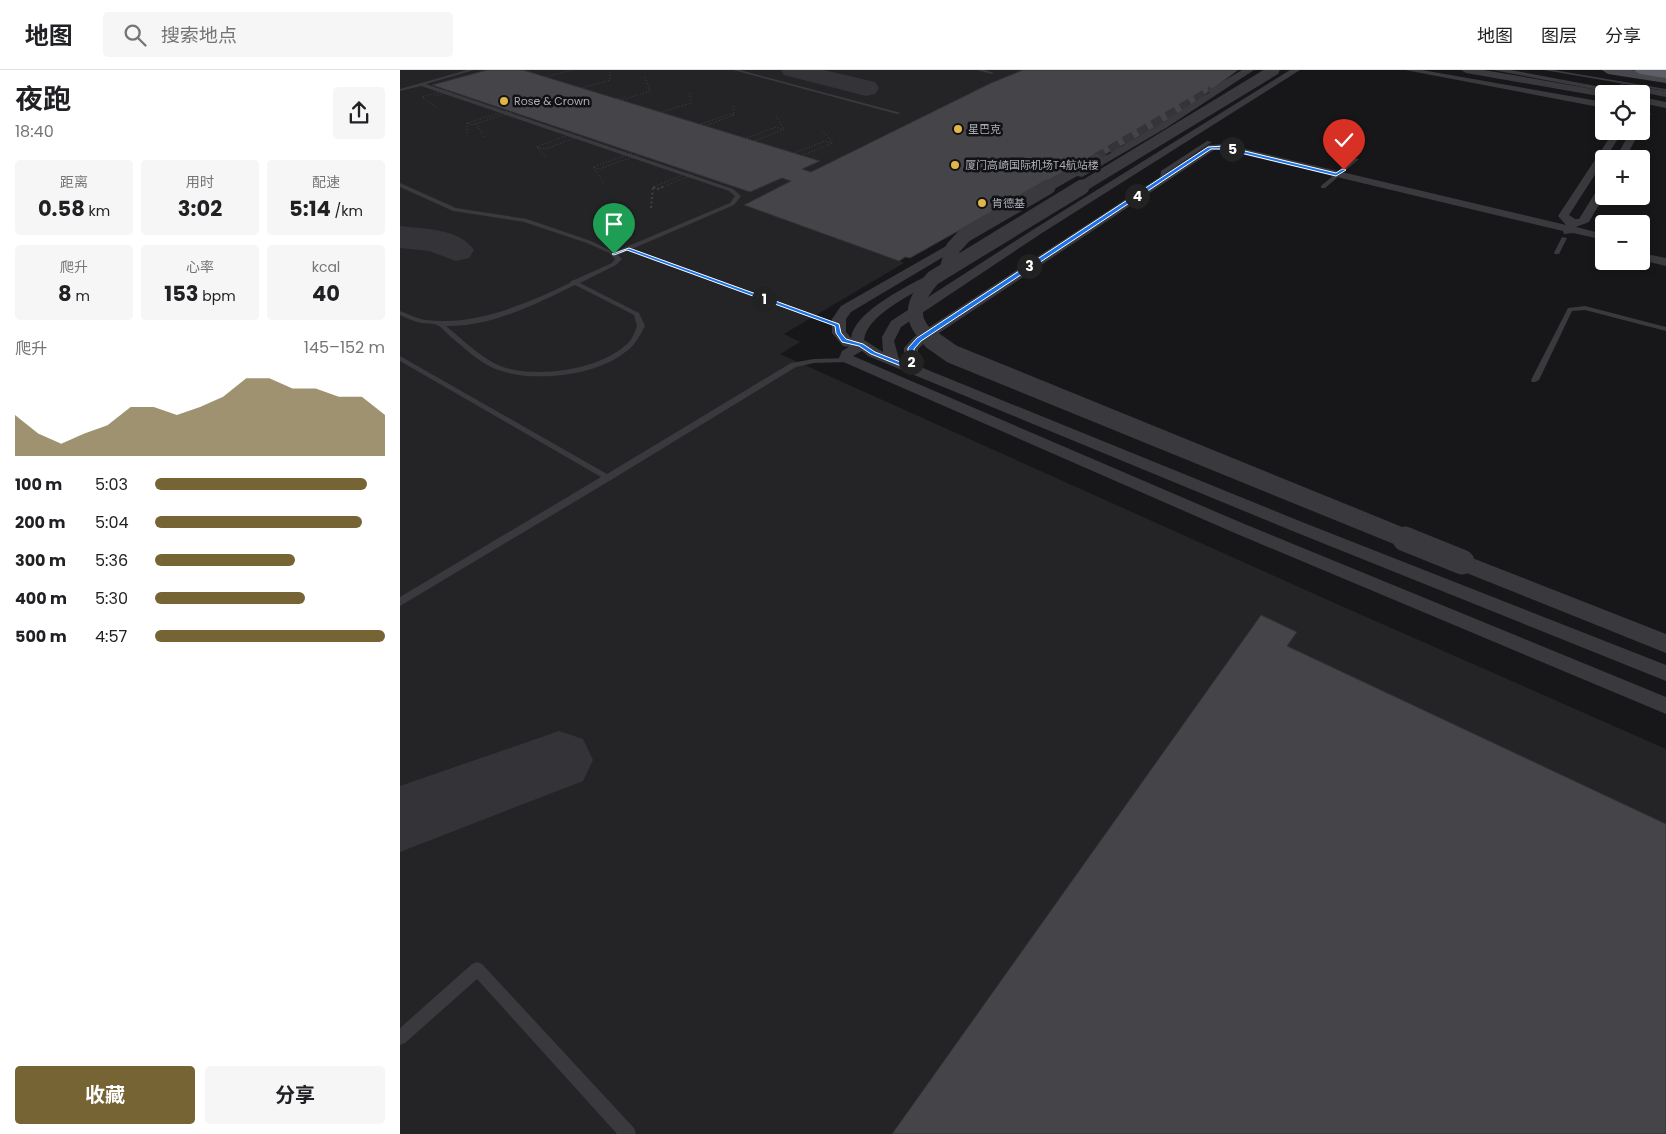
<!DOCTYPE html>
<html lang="zh">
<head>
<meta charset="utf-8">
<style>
  :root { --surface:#fff; --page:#f6f6f6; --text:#202124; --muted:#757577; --line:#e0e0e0; --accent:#776434 }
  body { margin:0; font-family:Poppins,"Noto Sans SC",sans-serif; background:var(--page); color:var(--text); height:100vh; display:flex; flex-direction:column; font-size:19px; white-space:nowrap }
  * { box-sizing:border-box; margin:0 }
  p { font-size:16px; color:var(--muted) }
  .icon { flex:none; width:28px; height:28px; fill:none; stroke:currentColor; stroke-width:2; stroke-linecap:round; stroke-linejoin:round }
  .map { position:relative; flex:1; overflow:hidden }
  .panel { display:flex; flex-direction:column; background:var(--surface); width:400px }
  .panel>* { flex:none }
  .tools { position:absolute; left:1195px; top:15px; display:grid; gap:10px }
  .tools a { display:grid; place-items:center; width:55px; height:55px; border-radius:5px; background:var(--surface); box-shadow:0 2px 8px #0003; font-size:25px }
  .pin { position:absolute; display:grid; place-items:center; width:42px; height:42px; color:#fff; margin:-51px -21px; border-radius:50% 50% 50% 0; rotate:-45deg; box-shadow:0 0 5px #0007 }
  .pin .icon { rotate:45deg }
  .km { position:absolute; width:25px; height:25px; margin:-12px; border-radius:50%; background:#222; color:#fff; font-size:14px; line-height:25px; text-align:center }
  .round { display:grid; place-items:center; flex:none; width:52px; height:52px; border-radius:5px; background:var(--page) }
  .summary { display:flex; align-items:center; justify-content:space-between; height:85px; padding:0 15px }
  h1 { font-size:28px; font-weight:700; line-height:38px }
  .metrics { display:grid; grid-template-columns:repeat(3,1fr); gap:8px; height:85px; padding:5px 15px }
  .metrics div { display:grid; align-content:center; border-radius:5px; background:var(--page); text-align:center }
  .metrics b { font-size:21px; font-weight:700 }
  .metrics small { font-size:14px; font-weight:400 }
  .metrics p { font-size:14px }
  .chart { height:140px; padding:10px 15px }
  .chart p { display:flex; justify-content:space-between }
  .chart svg { width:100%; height:90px; margin-top:5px; fill:var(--accent); opacity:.7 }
  .action { display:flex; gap:10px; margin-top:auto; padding:10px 15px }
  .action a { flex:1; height:58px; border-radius:5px; background:var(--accent); color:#fff; font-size:20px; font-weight:700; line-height:58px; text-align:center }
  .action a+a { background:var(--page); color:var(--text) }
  ul { padding:0 15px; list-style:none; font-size:16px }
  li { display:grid; grid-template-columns:80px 60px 1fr; align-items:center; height:38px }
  li i { height:12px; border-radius:6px; background:var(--accent) }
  header { display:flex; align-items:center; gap:30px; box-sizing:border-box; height:70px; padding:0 25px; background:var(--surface); border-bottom:1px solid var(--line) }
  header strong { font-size:24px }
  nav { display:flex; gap:28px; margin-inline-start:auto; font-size:18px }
  .search { width:350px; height:45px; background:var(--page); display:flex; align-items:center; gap:12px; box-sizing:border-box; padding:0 18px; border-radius:5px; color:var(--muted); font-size:19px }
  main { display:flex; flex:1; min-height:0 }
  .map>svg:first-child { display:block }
  .built { fill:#242326 }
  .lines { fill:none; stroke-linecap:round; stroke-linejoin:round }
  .taxiway { fill:#343438; fill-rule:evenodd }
  .building { fill:#454449; stroke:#323235 }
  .tertiary-tunnel { stroke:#353539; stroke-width:11; stroke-dasharray:11 5.5; stroke-linecap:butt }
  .path-far1 { stroke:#3f4045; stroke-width:1; stroke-dasharray:1 2; stroke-linecap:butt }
  .path { stroke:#3f4045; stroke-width:2; stroke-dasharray:2 2.5; stroke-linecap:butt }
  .service { fill:#39393e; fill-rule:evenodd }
  .minor { fill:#39393e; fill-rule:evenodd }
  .tertiary { fill:#39393e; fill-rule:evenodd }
  .secondary { fill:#47484e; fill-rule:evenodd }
  .trunk { fill:#5d5e66; fill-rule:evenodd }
  .path-bridge-far1 { stroke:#3f4045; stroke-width:1; stroke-dasharray:1 2; stroke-linecap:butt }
  .path-bridge { stroke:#3f4045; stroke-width:2; stroke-dasharray:2 2.5; stroke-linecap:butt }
  .tertiary-bridge-far3 { stroke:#39393e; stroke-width:11 }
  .tertiary-bridge-far2 { stroke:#39393e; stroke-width:15 }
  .tertiary-bridge-far1 { stroke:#39393e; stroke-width:19 }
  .tertiary-bridge { stroke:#39393e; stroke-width:25 }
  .route { fill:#1a73e8; stroke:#fff }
  .poi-dot { fill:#e2b547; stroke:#121214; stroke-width:2 }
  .labels { text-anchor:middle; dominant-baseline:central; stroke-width:5; stroke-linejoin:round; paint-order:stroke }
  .far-poi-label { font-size:11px; fill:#abaeb8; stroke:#121214; text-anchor:start }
</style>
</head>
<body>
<header>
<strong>地图</strong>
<div class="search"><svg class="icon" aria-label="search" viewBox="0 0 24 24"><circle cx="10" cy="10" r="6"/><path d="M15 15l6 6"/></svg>搜索地点</div>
<nav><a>地图</a><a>图层</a><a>分享</a></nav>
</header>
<main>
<section class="panel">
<div class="summary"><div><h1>夜跑</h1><p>18:40</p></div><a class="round"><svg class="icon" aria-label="share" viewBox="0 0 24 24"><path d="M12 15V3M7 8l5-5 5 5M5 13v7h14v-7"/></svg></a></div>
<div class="metrics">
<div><p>距离</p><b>0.58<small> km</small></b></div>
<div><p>用时</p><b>3:02</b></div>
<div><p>配速</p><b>5:14<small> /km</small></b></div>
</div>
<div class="metrics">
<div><p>爬升</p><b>8<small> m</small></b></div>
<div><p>心率</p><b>153<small> bpm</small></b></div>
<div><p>kcal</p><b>40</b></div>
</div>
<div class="chart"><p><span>爬升</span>145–152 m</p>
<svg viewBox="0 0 160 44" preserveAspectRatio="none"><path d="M0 44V24L10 33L20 38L30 33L40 29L50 20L60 20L70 24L80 20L90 15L100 6L110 6L120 11L130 11L140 15L150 15L160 24V44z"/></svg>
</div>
<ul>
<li><b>100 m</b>5:03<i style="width:92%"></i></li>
<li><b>200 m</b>5:04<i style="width:90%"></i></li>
<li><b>300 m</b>5:36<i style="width:61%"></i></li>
<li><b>400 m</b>5:30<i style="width:65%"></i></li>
<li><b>500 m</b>4:57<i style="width:100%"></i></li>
</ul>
<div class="action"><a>收藏</a><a>分享</a></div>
</section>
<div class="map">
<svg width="1266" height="1064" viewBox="0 0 1266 1064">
  <rect width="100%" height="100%" fill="#171719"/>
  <path class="built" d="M 0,0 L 838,0 L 806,26 L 731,71 L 567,156 L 510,188 L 505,187 L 499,190 L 504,193 L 384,264 L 400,272 L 380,284 L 939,535 L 1266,679 L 1266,1064 L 0,1064 Z"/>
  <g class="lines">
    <g class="taxiway">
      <path d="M 381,0 L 424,0 L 475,12 L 479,18 L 475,24 L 466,26 L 384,5 Z"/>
      <path d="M 0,156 C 24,159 59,158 74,180 L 69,188 L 56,191 L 29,181 L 0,178 Z"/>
      <path d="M 159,661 L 183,669 L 193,690 L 183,711 L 0,782 L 0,716 Z"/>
    </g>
  </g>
  <g class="building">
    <path d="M 87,0 L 123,0 L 420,91 L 402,99 L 411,102 L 591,13 L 623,0 L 838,0 L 783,41 L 731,71 L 567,156 L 510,188 L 505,187 L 499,191 L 344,135 L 391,111 L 382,108 L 350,122 L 32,15 Z"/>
    <path d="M 861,545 L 897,562 L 887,576 L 1266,754 L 1266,1064 L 492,1064 Z"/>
  </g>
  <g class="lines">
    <path class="tertiary-tunnel" d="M 696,89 L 812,21"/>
    <g class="path-far1">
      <path d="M 146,7 L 171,0"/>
      <path d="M 182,18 L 210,10 L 210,0"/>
      <path d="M 218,29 L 225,27"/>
      <path d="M 223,30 L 250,21 L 245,7"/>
      <path d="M 262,42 L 291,33 L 290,23"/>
      <path d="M 67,53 L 67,63"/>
      <path d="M 76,53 L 84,67"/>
      <path d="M 301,54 L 330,44 L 334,45"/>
      <path d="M 305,56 L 334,45 L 333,34"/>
      <path d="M 347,68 L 376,57 L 383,59"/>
      <path d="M 355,71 L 384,59 L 376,46"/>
      <path d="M 138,78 L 147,89"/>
      <path d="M 395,83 L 425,71 L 432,73"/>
      <path d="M 403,85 L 433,73 L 421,59"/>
    </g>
    <path class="path" d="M 251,138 L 253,117"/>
    <g class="service">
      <path d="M 67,0 L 74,0 L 26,14 L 333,119 L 341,126 L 334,135 L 232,179 L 441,255 L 435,256 L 227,181 L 218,185 L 222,189 L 216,195 L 180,213 L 239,243 L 245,256 C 239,267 235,276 224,283 C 194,307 126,314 91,297 C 77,290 64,278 51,267 C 47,264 42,257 37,255 C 33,253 26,254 22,253 C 14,252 7,248 0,245 L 0,241 C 9,244 17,249 26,250 C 77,256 125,234 170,213 L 171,211 L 174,210 L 212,193 L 215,189 L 209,183 L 187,173 L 124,152 L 53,141 L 0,117 L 0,113 L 56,138 L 127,149 L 191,171 L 214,182 L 330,133 L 335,126 L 329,121 L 21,16 L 0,21 L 0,19 ZM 175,215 L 234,245 L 237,256 C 235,261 233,268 228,273 C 201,300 133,310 98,295 C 79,286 62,269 46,256 C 91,257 136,234 175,215 Z"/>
      <path d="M 333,0 L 340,0 L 501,43 L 497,44 Z"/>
      <path d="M 577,0 L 585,0 L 594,3 L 592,4 Z"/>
      <path d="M 1144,0 L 1154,0 L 1266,19 L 1266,21 Z"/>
      <path d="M 807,71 L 812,72 L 766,103 L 764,110 L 760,110 L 761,101 Z"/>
      <path d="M 954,88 L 959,89 L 925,118 L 921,118 L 921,116 Z"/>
      <path d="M 1162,167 L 1167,168 L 1159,184 L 1155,184 L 1154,183 Z"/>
      <path d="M 1185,236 L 1266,257 L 1266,261 L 1185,240 L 1172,241 L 1139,310 L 1135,312 L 1132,312 L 1131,310 L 1168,238 Z"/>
      <path d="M 0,286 L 207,404 L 391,293 L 414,289 L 449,288 L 453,290 L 449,292 L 414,293 L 396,297 L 211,410 L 0,536 L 0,527 L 201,407 L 0,291 Z"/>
      <path d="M 77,892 L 82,894 L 234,1058 L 236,1064 L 217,1064 L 77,909 L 5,973 L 0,975 L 0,958 L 72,894 Z"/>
    </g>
    <g class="minor">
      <path d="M 845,0 L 854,0 L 766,58 L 682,107 L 673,105 L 760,54 Z"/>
      <path d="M 890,0 L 900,0 L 642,163 L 501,257 L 494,271 L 499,289 L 504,291 L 504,278 L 514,267 L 809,75 L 824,74 L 1166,155 L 1158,146 L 1214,61 L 1223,61 L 1169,145 L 1175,149 L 1179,149 L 1200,115 L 1204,114 L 1204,126 L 1189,152 L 1176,157 L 1204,164 L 1204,170 L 1173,163 L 1164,164 L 1163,161 L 824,80 L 814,80 L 524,273 L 518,279 L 518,296 L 902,452 L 1266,595 L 1266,611 L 890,460 L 468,286 L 462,281 L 453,286 L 842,453 L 1266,627 L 1266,644 L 830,461 L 441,291 L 439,288 L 442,281 L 449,277 L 443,276 L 432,263 L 432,249 L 441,236 L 562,167 L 570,167 L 570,171 L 451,242 L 446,249 L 446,262 L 451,268 C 455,240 510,215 534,202 L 542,202 L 544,205 L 542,208 C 520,220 467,243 464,270 L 483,282 L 482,267 L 491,251 L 634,159 Z"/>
      <path d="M 1005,0 L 1022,0 L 1204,32 L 1204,38 Z"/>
      <path d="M 1093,0 L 1111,0 L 1239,24 L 1219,24 Z"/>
      <path d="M 1220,14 L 1266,21 L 1266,27 L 1220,18 Z"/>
      <path d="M 1241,35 L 1251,44 L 1241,56 Z"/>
      <path d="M 1231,61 L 1240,61 L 1225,89 L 1215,89 Z"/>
      <path d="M 1241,183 L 1266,188 L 1266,196 L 1241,190 Z"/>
    </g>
    <g class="tertiary">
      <path d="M 842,0 L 854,0 L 816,23 L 812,24 L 807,21 Z"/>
      <path d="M 1061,0 L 1084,0 L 1204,21 L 1209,24 L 1204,24 L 1204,27 L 1066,3 Z"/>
      <path d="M 1241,27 L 1266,32 L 1266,38 L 1241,33 Z"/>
      <path d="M 1062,484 L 1266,564 L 1266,583 L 1054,498 L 1051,492 L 1054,486 Z"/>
    </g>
    <path class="secondary" d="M 1202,0 L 1231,0 L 1266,5 L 1266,13 L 1208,4 Z"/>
    <path class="trunk" d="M 1234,0 L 1266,0 L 1266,8 L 1240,4 Z"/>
    <g class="path-bridge-far1">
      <path d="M 35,26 L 51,22"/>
      <path d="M 36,37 L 22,27 L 47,20"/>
      <path d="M 107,41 L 67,53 L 72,55 L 112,42"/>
      <path d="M 174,63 L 136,77 L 145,79 L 181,66"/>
      <path d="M 194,97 L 199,99 L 238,85"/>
      <path d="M 204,113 L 193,97 L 232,83"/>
      <path d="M 256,118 L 253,117 L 290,102"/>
      <path d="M 260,118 L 294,104"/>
    </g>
    <path class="path-bridge" d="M 253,117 L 258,119 L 263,117"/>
    <g class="tertiary-bridge-far3">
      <path d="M 645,118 L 696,89"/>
      <path d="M 680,118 L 874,0"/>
    </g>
    <g class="tertiary-bridge-far2">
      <path d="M 547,199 L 553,178 L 565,165 L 648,117"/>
      <path d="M 533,271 C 506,250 513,231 533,208 L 682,117"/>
    </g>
    <path class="tertiary-bridge-far1" d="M 532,270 L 552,284 L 1009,470"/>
    <path class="tertiary-bridge" d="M 1005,469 L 1062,492"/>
  </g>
  <path class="route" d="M 824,76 L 936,103 L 942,99 L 946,100 L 936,106 L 824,79 L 811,79 L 521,271 L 514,279 L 514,298 L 511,300 L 471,284 L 459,276 L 442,272 L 436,263 L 435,256 L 227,180 L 214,185 L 212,184 L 229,178 L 439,254 L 441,263 L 446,269 L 463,274 L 475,282 L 508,295 L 508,278 L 517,268 L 808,77 Z"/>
  <g class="poi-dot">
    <circle cx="104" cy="31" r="5"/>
    <circle cx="558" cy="59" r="5"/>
    <circle cx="555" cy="95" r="5"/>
    <circle cx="582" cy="133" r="5"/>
  </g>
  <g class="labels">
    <g class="far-poi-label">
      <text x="114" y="31">Rose &amp; Crown</text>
      <text x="568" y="59">星巴克</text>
      <text x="565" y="95">厦门高崎国际机场T4航站楼</text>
      <text x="592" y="133">肯德基</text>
    </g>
  </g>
</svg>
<div class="tools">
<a><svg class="icon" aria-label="locate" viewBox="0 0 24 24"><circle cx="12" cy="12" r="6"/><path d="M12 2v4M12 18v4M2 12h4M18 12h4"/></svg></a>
<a>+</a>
<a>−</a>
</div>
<div class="pin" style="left:214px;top:184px;background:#1e9e55"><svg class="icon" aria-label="arrive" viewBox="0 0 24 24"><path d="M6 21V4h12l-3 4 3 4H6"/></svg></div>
<div class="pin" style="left:944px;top:100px;background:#d93025"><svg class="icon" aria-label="check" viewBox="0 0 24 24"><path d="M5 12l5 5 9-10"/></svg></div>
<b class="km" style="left:364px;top:229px">1</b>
<b class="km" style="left:511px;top:292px">2</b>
<b class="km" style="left:629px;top:196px">3</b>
<b class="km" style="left:737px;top:126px">4</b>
<b class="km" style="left:832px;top:79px">5</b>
</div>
</main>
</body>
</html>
